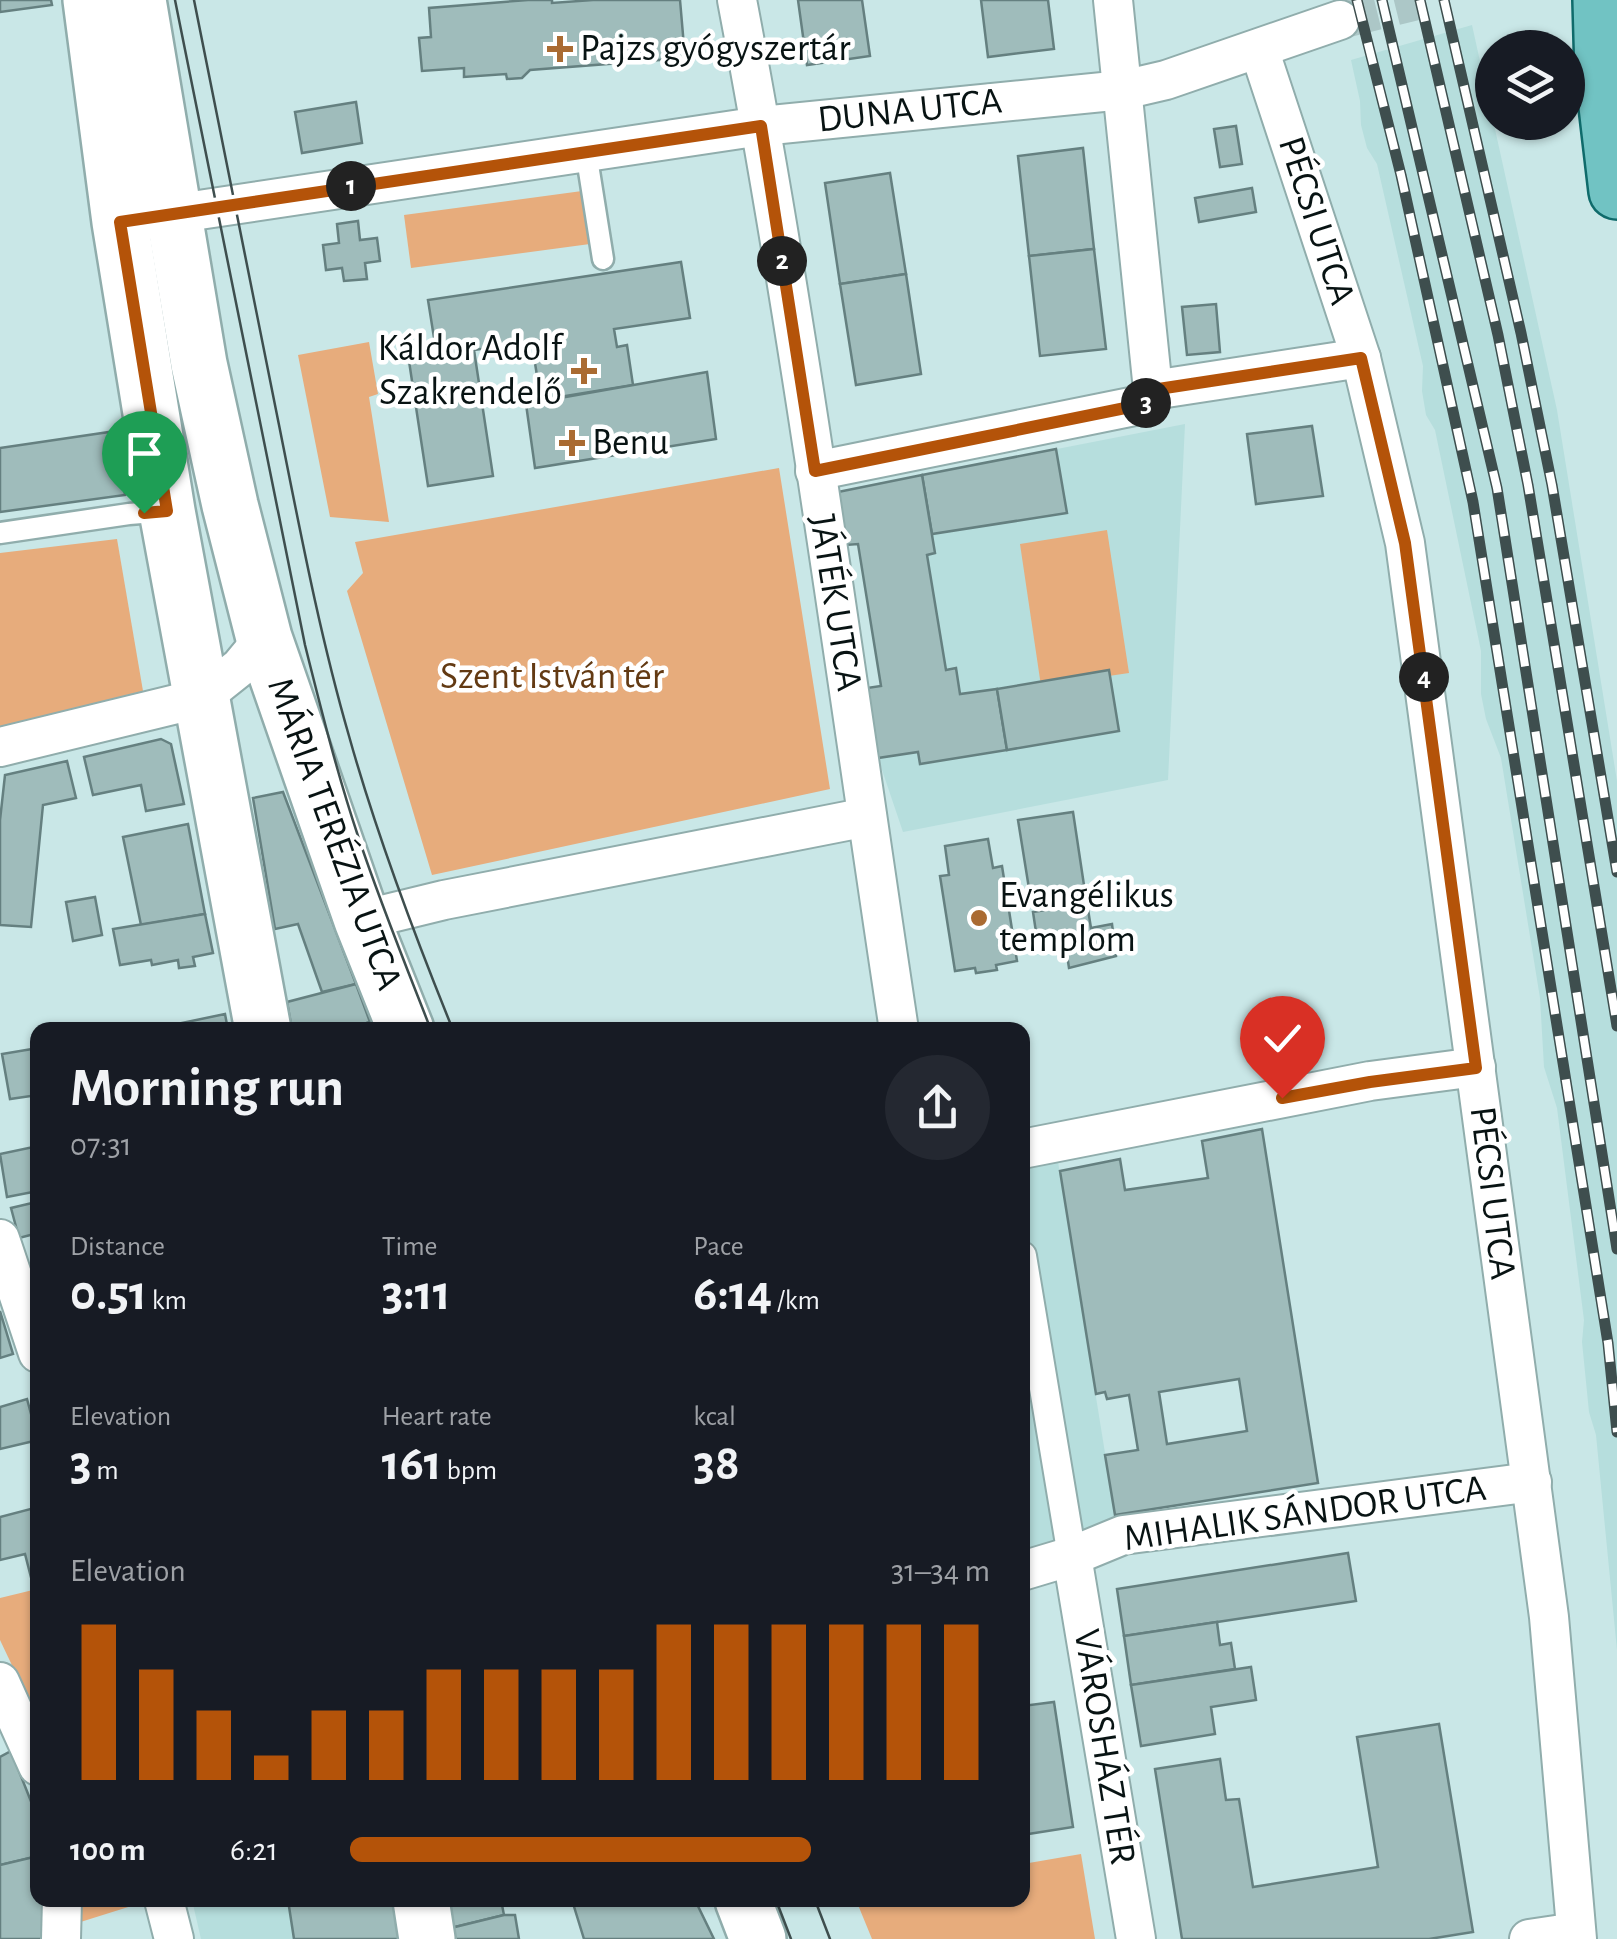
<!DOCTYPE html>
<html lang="en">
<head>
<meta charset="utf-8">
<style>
  :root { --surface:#171b24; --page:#242831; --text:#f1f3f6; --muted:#9ea1a6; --accent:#b45309 }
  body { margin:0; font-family:"Alegreya Sans",sans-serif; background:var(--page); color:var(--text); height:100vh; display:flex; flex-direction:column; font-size:38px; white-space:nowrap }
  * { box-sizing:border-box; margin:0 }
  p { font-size:32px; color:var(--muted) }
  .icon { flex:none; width:55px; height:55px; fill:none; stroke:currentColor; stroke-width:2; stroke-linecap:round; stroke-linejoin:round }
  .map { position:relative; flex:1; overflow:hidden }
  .drawer { position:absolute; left:30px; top:1022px; width:1000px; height:885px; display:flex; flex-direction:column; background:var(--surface); border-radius:20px; box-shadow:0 2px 8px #0004 }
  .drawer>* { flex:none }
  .controls { position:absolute; left:1475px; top:30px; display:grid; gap:20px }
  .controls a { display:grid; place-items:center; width:110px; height:110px; border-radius:50%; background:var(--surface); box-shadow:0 2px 8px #0004; font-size:50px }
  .pin { position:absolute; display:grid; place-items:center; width:85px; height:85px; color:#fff; margin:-102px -42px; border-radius:50% 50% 50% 0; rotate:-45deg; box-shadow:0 0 10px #0007 }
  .pin .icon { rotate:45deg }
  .km { position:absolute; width:50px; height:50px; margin:-25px; border-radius:50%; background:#222; color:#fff; font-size:28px; line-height:50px; text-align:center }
  .round { display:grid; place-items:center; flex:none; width:105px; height:105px; border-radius:52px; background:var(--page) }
  .summary { display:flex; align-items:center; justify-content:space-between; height:170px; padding:0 40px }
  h1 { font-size:55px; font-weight:700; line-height:75px }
  .stats { display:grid; grid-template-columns:repeat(3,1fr); gap:15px; height:170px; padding:10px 40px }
  .stats div { display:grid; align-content:center }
  .stats b { font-size:50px; font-weight:700 }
  .stats small { font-size:28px; font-weight:400 }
  .stats p { font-size:28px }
  .chart { height:280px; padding:20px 40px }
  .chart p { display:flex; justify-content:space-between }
  .chart svg { width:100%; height:180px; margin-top:10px; stroke:var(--accent); stroke-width:6 }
  ul { padding:0 40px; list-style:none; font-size:32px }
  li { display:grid; grid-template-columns:160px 120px 1fr; align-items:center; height:75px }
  li i { height:25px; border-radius:12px; background:var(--accent) }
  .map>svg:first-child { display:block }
  .built { fill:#b6dedd }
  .green { fill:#e7ac7c }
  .building { fill:#9fbcbb; stroke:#658080; stroke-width:2.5; fill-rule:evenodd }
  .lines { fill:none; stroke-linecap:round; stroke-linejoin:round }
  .minor-tunnel { stroke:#acc7c7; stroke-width:38; stroke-dasharray:38 19; stroke-linecap:butt }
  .service-casing { stroke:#90adac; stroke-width:25 }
  .pedestrian-casing { stroke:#90adac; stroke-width:32 }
  .minor-casing { stroke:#90adac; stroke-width:42 }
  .secondary-casing { stroke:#90adac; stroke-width:60 }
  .primary-casing { stroke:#0f6b6b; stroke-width:60 }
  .service { stroke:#fff; stroke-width:20 }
  .pedestrian { stroke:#fff; stroke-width:28 }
  .minor { stroke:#fff; stroke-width:38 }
  .secondary { stroke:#fff; stroke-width:55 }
  .primary { stroke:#71c3c3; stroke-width:55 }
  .tram { stroke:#3e4e4e; stroke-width:2.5 }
  .rail-casing { stroke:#3e4e4e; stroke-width:11 }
  .rail { stroke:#fff; stroke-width:8; stroke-dasharray:22; stroke-linecap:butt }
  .route-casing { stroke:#fff; stroke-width:20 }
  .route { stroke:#b45309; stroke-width:12 }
  .poi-dot { fill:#aa6b32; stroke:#fff; stroke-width:4 }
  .labels { text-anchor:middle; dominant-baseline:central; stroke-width:9; stroke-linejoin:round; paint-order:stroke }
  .poi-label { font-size:38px; fill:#081313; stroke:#fff; text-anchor:start }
  .street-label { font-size:38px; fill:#081313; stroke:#fff }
  .park-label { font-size:38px; fill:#633a13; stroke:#fff }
</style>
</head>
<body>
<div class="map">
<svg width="1617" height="1939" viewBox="0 0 1617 1939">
  <rect width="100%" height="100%" fill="#c9e7e7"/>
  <g class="built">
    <path d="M 1472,25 L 1557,410 L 1617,781 L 1617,1650 L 1596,1435 L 1589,1412 L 1582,1342 L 1584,1320 L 1557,1108 L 1544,1067 L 1540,998 L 1501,758 L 1486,719 L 1481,694 L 1481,651 L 1435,430 L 1426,415 L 1422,391 L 1423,366 L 1377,164 L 1367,148 L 1361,125 L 1360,101 L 1351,60 Z"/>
    <path d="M 1185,424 L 1168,780 L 903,832 L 878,758 L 867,688 L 881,685 L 858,544 L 846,545 L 838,492 Z"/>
    <path d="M 1055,1143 L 1115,1515 L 1072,1556 L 1023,1571 L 1023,1149 Z"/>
    <path d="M 192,1900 L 395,1900 L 401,1939 L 201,1939 Z"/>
  </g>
  <g class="green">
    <path d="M 582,191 L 590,244 L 411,268 L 404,215 Z"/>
    <path d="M 369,342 L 378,394 L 369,397 L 389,522 L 330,517 L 298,355 Z"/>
    <path d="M 779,468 L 830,789 L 432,875 L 347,591 L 363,573 L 355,542 Z"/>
    <path d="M 1107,530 L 1129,673 L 1041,686 L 1020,544 Z"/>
    <path d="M 117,539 L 143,691 L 0,727 L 0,553 Z"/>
    <path d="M 37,1589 L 37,1718 L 0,1640 L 0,1598 Z"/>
    <path d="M 1081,1854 L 1095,1939 L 872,1939 L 856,1900 L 1022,1900 L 1023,1864 Z"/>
    <path d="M 73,1900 L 140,1900 L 141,1903 L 71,1925 Z"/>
  </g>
  <g class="building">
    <path d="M 0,0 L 51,0 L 52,5 L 0,12 Z"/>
    <path d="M 528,0 L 552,0 L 552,3 L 593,0 L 680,0 L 685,58 L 530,70 L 522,78 L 507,79 L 506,74 L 464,77 L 464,68 L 422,71 L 419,38 L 431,37 L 429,8 Z"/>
    <path d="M 798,0 L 862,0 L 870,56 L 807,65 Z"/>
    <path d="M 981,0 L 1048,0 L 1054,49 L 988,57 Z"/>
    <path d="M 356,102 L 362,143 L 302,153 L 295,112 Z"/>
    <path d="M 1236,126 L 1242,164 L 1220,167 L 1214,129 Z"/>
    <path d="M 1083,148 L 1094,249 L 1029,256 L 1018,156 Z"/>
    <path d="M 890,173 L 906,274 L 840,284 L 825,183 Z"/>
    <path d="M 1252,188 L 1256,212 L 1199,222 L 1195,198 Z"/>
    <path d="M 358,221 L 360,240 L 377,238 L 380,261 L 365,263 L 367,279 L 344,281 L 342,268 L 326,270 L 323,245 L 339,243 L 337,224 Z"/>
    <path d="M 1094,249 L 1106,349 L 1040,356 L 1029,256 Z"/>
    <path d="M 681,262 L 690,318 L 614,329 L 617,347 L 627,345 L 633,385 L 541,400 L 534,357 L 545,356 L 542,340 L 474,350 L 493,476 L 428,486 L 407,348 L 435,344 L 428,300 Z"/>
    <path d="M 906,274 L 921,374 L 856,385 L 840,284 Z"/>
    <path d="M 1216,304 L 1220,352 L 1187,355 L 1182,307 Z"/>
    <path d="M 707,372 L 716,439 L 535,468 L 526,404 Z"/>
    <path d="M 1312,426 L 1323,496 L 1256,504 L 1247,434 Z"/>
    <path d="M 116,431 L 125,495 L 0,512 L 0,448 Z"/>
    <path d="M 1056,449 L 1067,513 L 932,534 L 922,475 Z"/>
    <path d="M 922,475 L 935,553 L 927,555 L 946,670 L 956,668 L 960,694 L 997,689 L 1007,750 L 920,764 L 918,752 L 878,758 L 867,688 L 881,686 L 858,544 L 846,545 L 838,492 Z"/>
    <path d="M 1109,670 L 1119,731 L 1007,750 L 997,689 Z"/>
    <path d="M 161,739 L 171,744 L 184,804 L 146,811 L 141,785 L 93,795 L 84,757 Z"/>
    <path d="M 67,761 L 76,798 L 43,805 L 31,927 L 0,925 L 0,820 L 5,775 Z"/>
    <path d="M 283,792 L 356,984 L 322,992 L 298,924 L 275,929 L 253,798 Z"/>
    <path d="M 1073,812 L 1085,892 L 1082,893 L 1083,904 L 1087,903 L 1091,928 L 1112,924 L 1116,956 L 1069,968 L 1066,948 L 1039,952 L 1033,912 L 1046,910 L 1045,899 L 1031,901 L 1018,820 Z"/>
    <path d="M 188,824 L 205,914 L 141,925 L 123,837 Z"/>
    <path d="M 988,839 L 993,868 L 1002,866 L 1017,961 L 996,965 L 997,970 L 976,973 L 975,968 L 955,971 L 940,876 L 949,875 L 945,846 Z"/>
    <path d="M 95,897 L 102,935 L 73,941 L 66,902 Z"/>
    <path d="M 205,914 L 213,953 L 193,957 L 195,966 L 179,968 L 178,960 L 152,965 L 151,960 L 120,965 L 113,929 Z"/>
    <path d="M 356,984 L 370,1022 L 344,1030 L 292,1030 L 287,1002 Z"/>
    <path d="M 225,1014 L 228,1030 L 153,1030 L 153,1029 Z"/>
    <path d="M 370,1022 L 373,1030 L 344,1030 Z"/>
    <path d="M 38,1048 L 38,1095 L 10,1099 L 2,1054 Z"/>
    <path d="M 1262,1129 L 1318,1483 L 1115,1515 L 1105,1455 L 1138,1450 L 1129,1395 L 1107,1399 L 1105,1392 L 1096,1394 L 1060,1171 L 1120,1159 L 1125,1190 L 1208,1178 L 1202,1141 ZM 1239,1379 L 1247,1431 L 1167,1444 L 1159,1392 Z"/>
    <path d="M 38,1146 L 38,1191 L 7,1197 L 0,1154 Z"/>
    <path d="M 32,1203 L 38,1233 L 19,1238 L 11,1208 Z"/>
    <path d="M 0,1311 L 13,1354 L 0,1358 Z"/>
    <path d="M 27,1399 L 38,1440 L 0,1449 L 0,1407 Z"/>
    <path d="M 38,1507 L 38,1589 L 34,1589 L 25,1554 L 0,1560 L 0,1517 Z"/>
    <path d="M 1348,1553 L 1356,1601 L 1124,1636 L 1117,1589 Z"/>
    <path d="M 1217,1622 L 1220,1645 L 1231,1643 L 1235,1669 L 1131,1685 L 1124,1636 Z"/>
    <path d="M 1251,1667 L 1256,1700 L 1211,1707 L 1215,1734 L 1141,1746 L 1131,1685 Z"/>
    <path d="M 1054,1702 L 1073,1827 L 1022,1835 L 1022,1706 Z"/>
    <path d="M 1439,1724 L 1473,1932 L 1429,1939 L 1182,1939 L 1155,1769 L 1220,1759 L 1226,1800 L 1239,1799 L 1253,1887 L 1378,1867 L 1357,1737 Z"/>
    <path d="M 11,1751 L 38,1819 L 38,1856 L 0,1865 L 0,1757 Z"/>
    <path d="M 38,1856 L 38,1900 L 48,1900 L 46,1939 L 0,1939 L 0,1865 Z"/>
    <path d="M 288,1900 L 395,1900 L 401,1939 L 294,1939 Z"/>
    <path d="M 448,1900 L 501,1900 L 504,1915 L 451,1928 Z"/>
    <path d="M 572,1900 L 695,1900 L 714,1939 L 584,1939 Z"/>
    <path d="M 504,1915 L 515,1915 L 519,1939 L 453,1939 L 451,1928 Z"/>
  </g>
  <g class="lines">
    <path class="minor-tunnel" d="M 1340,20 L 1421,0"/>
    <g class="service-casing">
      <g id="service">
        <path d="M 586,152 L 603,259"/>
        <path d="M 0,533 L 129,514 L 167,511"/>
      </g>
    </g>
    <g class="pedestrian-casing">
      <path id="pedestrian" d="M 1022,1256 L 1072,1556"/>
    </g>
    <g class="minor-casing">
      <g id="minor">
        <path d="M 737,0 C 802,341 847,687 899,1030"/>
        <path d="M 1113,0 L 1153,390"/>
        <path d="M 1259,49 L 1361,358 L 1405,543 L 1549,1617 L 1577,1939"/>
        <path d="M 152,217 L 761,126 L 1123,90 L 1166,80 L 1340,20"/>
        <path d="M 1153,390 L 1361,358"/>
        <path d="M 815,471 L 1145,404 L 1153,390"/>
        <path d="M 0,747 L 201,698 L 240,667 L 264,638"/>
        <path d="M 362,920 L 444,900 L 867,817"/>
        <path d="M 1022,1149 L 1370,1081 L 1476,1067"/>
        <path d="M 0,1239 L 38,1353"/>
        <path d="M 1072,1556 L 1136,1939"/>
        <path d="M 1022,1571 L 1072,1556 L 1123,1535 L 1532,1482"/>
        <path d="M 0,1682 L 38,1766"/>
        <path d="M 164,1900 L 174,1939"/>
        <path d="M 61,1939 L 62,1900"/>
        <path d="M 1529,1939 L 1576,1932"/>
      </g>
    </g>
    <g class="secondary-casing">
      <g id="secondary">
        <path d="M 91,0 L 120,222 L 167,511 L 263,1030"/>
        <path d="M 138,0 L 199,364 L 230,505 L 264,638 L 362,920 L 406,1030"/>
        <path d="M 421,1900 L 427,1939"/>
        <path d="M 743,1900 L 758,1939"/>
      </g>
    </g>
    <g class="primary-casing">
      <path id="primary" d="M 1601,0 L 1603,72 L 1617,191"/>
    </g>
    <use href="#service" class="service"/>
    <use href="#pedestrian" class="pedestrian"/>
    <use href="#minor" class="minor"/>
    <use href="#secondary" class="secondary"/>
    <use href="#primary" class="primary"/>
    <g class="tram">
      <path d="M 175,0 L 305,645 C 321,709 337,773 358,836 C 380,902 406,966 431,1030"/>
      <path d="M 194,0 C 221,137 249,273 276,410 C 298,519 318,629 349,736 C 377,836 414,934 453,1030"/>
      <path d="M 776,1900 L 791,1939"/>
      <path d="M 815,1900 L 830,1939"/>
    </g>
    <g class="rail-casing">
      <g id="rail">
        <path d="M 1357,0 L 1401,175 L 1473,502 L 1608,1343 L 1617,1432"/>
        <path d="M 1382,0 L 1497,488 L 1617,1249"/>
        <path d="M 1420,0 L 1498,335 L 1528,485 L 1617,1026"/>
        <path d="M 1444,0 L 1521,333 L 1552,485 L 1617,872"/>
      </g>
    </g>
    <use href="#rail" class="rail"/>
  </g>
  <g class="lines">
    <g class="route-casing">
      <path id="route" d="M 144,513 L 167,511 L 120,222 L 761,126 L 815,471 L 1145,404 L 1152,390 L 1361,358 L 1405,543 L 1476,1068 L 1370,1082 L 1282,1098"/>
    </g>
    <use href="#route" class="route"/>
  </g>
  <g class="poi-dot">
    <path d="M555 34h10v10h10v10h-10v10h-10v-10h-10v-10h10z"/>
    <path d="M579 356h10v10h10v10h-10v10h-10v-10h-10v-10h10z"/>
    <path d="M567 428h10v10h10v10h-10v10h-10v-10h-10v-10h10z"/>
    <circle cx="979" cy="918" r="10"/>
  </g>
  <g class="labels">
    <g class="poi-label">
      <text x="580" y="49">Pajzs gyógyszertár</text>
      <text x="562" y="349" text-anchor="end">Káldor Adolf<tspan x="562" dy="44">Szakrendelő</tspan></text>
      <text x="592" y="443">Benu</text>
      <text x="999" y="896">Evangélikus<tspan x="999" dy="44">templom</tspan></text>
    </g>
    <g class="street-label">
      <text transform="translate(910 111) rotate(-6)">DUNA UTCA</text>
      <text transform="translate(1316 221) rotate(72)">PÉCSI UTCA</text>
      <text transform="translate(835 603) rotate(81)">JÁTÉK UTCA</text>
      <text transform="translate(334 834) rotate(70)">MÁRIA TERÉZIA UTCA</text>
      <text transform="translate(1492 1193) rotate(83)">PÉCSI UTCA</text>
      <text transform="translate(1305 1514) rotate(-8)">MIHALIK SÁNDOR UTCA</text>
      <text transform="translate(1104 1747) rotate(81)">VÁROSHÁZ TÉR</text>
    </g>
    <g class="park-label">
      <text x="552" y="677">Szent István tér</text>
    </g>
  </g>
</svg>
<div class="controls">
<a><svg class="icon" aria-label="layers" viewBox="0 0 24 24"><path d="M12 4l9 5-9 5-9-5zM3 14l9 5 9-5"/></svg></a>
</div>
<div class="pin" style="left:144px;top:513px;background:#1e9e55"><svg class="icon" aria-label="arrive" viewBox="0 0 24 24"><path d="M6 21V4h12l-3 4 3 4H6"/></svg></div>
<div class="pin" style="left:1282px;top:1098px;background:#d93025"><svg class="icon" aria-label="check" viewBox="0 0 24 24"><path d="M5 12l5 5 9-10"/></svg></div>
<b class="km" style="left:351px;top:186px">1</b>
<b class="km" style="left:782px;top:261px">2</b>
<b class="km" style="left:1146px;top:403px">3</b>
<b class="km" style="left:1424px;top:677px">4</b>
<section class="drawer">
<div class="summary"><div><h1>Morning run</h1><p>07:31</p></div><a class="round"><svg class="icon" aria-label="share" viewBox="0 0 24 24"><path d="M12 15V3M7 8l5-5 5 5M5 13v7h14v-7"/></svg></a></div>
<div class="stats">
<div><p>Distance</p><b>0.51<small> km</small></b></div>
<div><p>Time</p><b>3:11</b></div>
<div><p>Pace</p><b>6:14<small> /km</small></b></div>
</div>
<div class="stats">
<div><p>Elevation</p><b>3<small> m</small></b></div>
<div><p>Heart rate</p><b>161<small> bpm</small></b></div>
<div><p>kcal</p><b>38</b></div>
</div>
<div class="chart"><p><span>Elevation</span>31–34 m</p>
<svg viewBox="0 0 160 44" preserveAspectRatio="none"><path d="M5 44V6M15 44V17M25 44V27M35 44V38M45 44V27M55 44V27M65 44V17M75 44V17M85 44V17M95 44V17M105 44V6M115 44V6M125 44V6M135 44V6M145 44V6M155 44V6"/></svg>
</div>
<ul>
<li><b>100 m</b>6:21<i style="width:72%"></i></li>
</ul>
</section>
</div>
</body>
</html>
